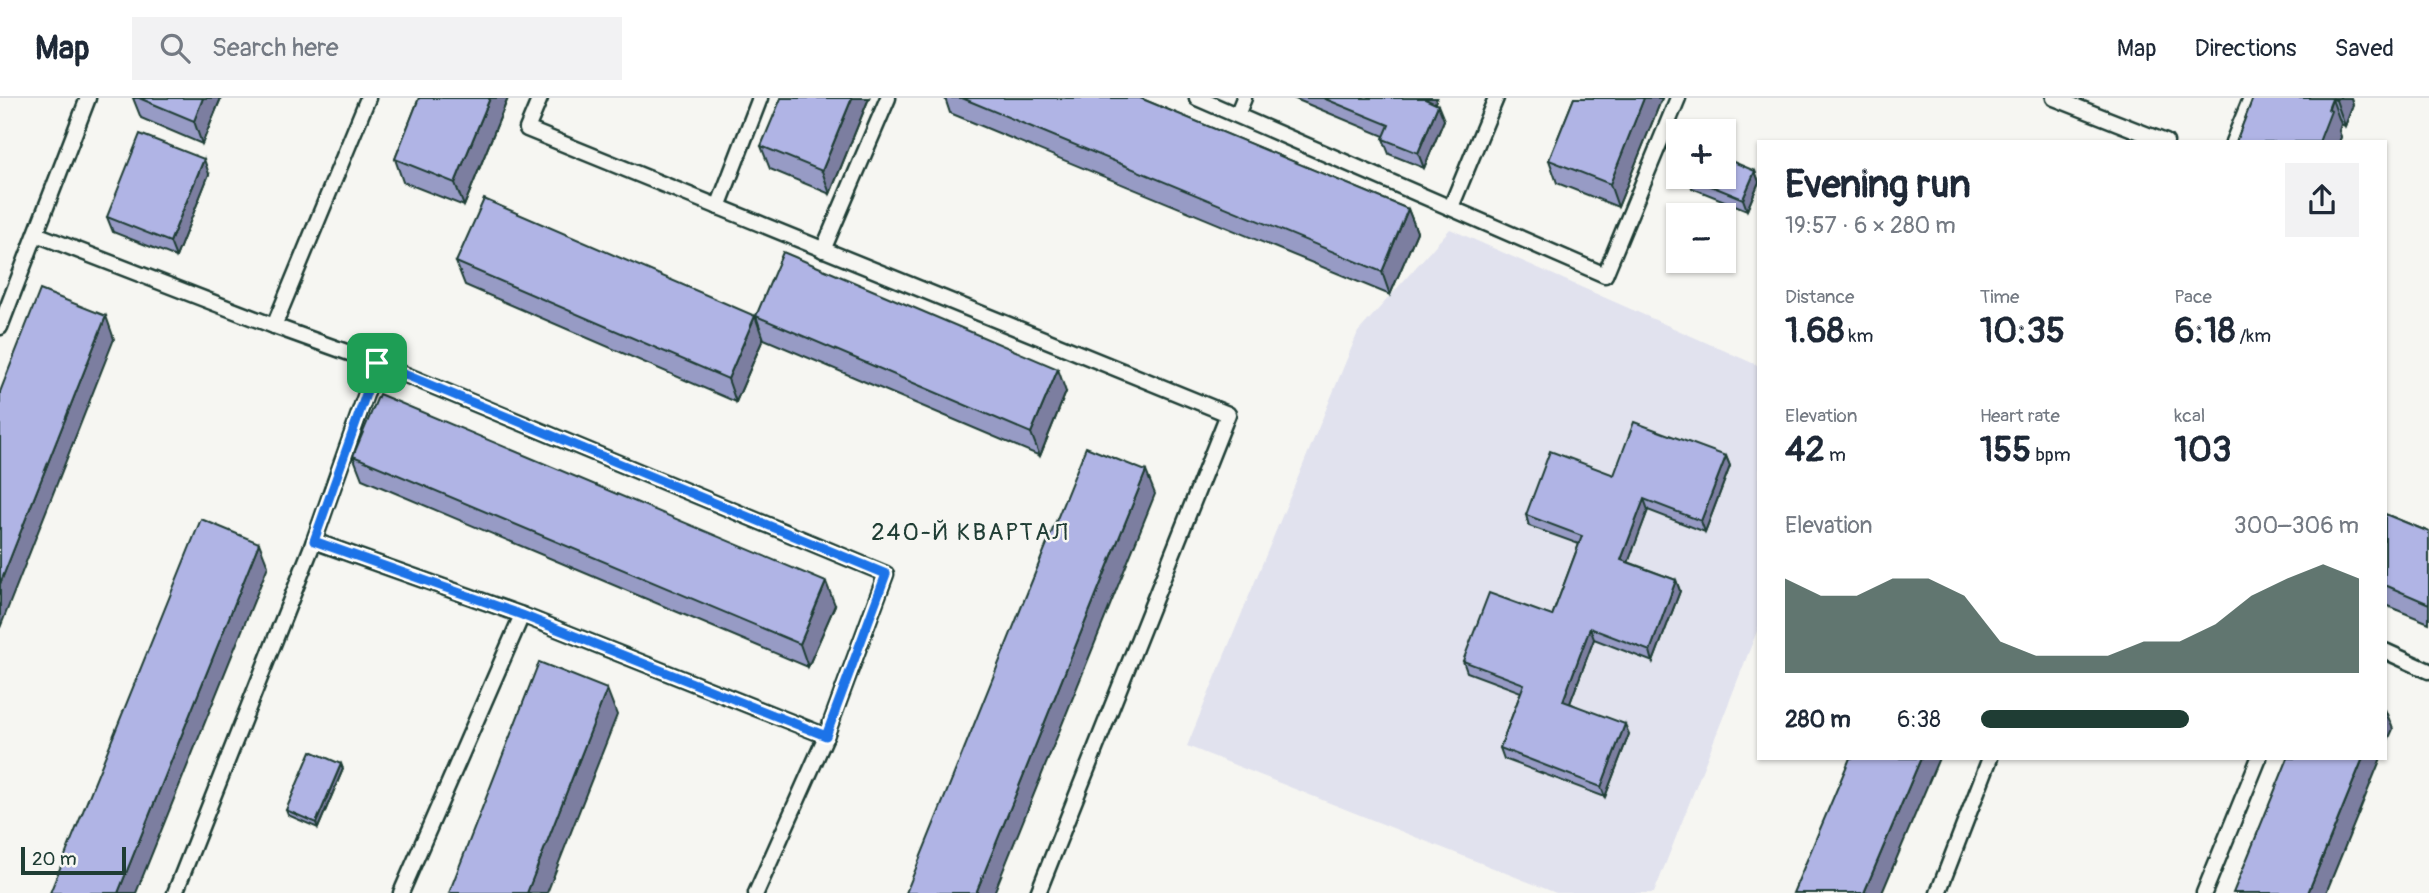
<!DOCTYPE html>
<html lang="en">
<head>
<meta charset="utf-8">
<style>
  :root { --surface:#fff; --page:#f2f2f3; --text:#1f2937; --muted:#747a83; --line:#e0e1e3; --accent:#1f3d34 }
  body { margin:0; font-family:Pangolin,sans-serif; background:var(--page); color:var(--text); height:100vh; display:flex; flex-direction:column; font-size:26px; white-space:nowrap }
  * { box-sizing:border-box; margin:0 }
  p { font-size:23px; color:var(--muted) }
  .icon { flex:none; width:38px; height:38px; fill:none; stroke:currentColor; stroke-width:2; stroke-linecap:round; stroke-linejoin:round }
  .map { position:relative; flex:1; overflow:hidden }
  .side { position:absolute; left:1757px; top:42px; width:630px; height:620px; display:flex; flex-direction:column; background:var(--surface); border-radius:0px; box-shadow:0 2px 5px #0004 }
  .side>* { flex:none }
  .controls { position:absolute; left:1666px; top:21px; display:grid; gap:14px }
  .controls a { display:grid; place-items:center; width:70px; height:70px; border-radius:0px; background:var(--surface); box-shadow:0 2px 5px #0004; font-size:35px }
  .scale { position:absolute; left:21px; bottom:18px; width:105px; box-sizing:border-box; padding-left:7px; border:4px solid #1f3d34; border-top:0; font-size:19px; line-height:24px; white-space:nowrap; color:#1f3d34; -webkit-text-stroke:5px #f6f6f2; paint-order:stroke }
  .pin { position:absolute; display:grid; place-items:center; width:60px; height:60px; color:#fff; margin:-30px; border-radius:14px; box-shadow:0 4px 10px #0006 }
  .round { display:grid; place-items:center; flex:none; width:74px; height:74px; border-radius:0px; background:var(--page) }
  .head { display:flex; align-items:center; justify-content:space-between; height:119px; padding:0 28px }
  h1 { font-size:38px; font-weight:700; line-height:52px }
  .figures { display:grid; grid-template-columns:repeat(3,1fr); gap:10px; height:119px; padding:7px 28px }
  .figures div { display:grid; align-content:center }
  .figures b { font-size:35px; font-weight:700 }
  .figures small { font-size:19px; font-weight:400 }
  .figures p { font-size:19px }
  .chart { height:196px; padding:14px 28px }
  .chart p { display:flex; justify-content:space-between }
  .chart svg { width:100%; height:126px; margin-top:7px; fill:var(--accent); opacity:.7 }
  ul { padding:0 28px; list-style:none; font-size:23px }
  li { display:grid; grid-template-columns:112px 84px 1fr; align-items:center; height:52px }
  li i { height:18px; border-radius:9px; background:var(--accent) }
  header { display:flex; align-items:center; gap:42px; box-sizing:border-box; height:98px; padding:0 35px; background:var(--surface); border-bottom:2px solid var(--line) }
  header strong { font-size:33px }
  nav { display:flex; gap:38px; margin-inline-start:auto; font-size:24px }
  .search { width:490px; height:63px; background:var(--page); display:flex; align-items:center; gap:18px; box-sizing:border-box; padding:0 24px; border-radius:0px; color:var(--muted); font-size:26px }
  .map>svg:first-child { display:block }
  .built { fill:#e1e2ee }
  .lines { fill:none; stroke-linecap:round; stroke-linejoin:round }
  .service-casing { stroke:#1f3d34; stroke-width:19 }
  .service { stroke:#f6f6f2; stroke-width:14 }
  .wall { fill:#979bc5; stroke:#1f3d34; stroke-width:2 }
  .shaded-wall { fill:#7b7ea0; stroke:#1f3d34; stroke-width:2 }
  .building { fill:#b0b4e5; stroke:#1f3d34; stroke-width:2 }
  .route-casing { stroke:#fff; stroke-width:14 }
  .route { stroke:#1a73e8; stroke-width:9 }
  .labels { text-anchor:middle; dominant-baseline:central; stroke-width:5; stroke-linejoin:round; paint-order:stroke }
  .quarter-label { font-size:24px; letter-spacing:2px; fill:#1f3d34; stroke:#f6f6f2 }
</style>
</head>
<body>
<header>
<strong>Map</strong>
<div class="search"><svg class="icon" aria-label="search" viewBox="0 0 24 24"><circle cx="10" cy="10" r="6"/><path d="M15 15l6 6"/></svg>Search here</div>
<nav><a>Map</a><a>Directions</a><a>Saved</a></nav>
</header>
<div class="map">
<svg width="2429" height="795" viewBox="0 0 2429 795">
  <rect width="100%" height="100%" fill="#f6f6f2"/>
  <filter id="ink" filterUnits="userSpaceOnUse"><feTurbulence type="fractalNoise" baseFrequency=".0143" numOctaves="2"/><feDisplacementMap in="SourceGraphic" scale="14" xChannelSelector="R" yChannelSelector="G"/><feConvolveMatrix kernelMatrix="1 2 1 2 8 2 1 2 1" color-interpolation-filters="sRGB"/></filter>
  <g filter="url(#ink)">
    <path class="built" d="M 1450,131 L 1759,268 L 1759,528 L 1654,795 L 1556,795 L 1187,648 L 1358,234 Z"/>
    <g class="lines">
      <g class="service-casing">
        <g id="service">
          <path d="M 540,0 L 527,31 L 1228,316 L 1038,795"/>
          <path d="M 1197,0 L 1605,177 L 1678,0"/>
          <path d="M 2054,0 L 2166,44"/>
          <path d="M 1237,17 L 1244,0"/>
          <path d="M 2233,44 L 2251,0"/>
          <path d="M 718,109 L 760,0"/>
          <path d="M 1451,109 L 1496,0"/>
          <path d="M 36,136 L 274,228 L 377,265 L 886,476 L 826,638"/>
          <path d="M 823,152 L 888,0"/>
          <path d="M 274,228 L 368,0"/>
          <path d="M 0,229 L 88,0"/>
          <path d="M 377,265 L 314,443 L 522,517 L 826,638 L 756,795"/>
          <path d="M 2385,553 L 2429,573"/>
          <path d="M 175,795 L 314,443"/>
          <path d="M 401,795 L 522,517"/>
          <path d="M 1938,795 L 1990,660"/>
          <path d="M 2204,795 L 2259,660"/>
        </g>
      </g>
      <use href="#service" class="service"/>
    </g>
    <g class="wall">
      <path d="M 133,0 L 221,0 L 202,46 L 141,20 Z"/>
      <path d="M 419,0 L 508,0 L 464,108 L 403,84 L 395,61 Z"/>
      <path d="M 869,0 L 830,96 L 770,71 L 761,48 Z"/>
      <path d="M 945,0 L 1140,0 L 1408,111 L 1417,134 L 1390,197 L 950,15 Z"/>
      <path d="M 1293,0 L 1437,0 L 1434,5 L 1444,22 L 1424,70 L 1389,56 L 1383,41 L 1384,38 Z"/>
      <path d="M 1574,0 L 1662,0 L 1618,109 L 1557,85 L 1549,62 Z"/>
      <path d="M 2253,0 L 2351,0 L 2353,7 L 2345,28 L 2341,26 L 2339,33 L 2341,39 L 2339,44 L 2236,44 Z"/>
      <path d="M 1755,73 L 1759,84 L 1747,112 L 1692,90 L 1689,79 Z"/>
      <path d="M 209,76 L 176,159 L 113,134 L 107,119 Z"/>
      <path d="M 456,164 L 755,218 L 763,241 L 736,304 L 465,187 Z"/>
      <path d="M 756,218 L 1066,294 L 1040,358 L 764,241 Z"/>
      <path d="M 353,358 L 835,507 L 808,569 L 362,381 Z"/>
      <path d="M 1726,358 L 1730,368 L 1705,434 L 1648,412 L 1628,464 L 1676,482 L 1680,493 L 1653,564 L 1594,541 L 1570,605 L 1629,636 L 1605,699 L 1504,661 L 1500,650 L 1521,594 L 1467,574 L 1463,563 L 1552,518 L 1579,446 L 1529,428 L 1526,417 L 1614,377 Z"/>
      <path d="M 2385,416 L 2429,434 L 2429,525 L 2385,507 Z"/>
      <path d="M 341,666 L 343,671 L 318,730 L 288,717 L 286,712 Z"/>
    </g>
    <g class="shaded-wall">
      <path d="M 203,0 L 221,0 L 202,46 L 194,23 Z"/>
      <path d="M 490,0 L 508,0 L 464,108 L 455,85 Z"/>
      <path d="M 852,0 L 869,0 L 830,96 L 822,73 Z"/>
      <path d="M 1425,0 L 1437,0 L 1430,16 L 1425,1 Z"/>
      <path d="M 1644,0 L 1662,0 L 1618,109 L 1610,86 Z"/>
      <path d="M 2337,0 L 2351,0 L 2353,7 L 2345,28 L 2336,2 Z"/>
      <path d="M 2332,1 L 2341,26 L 2339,33 L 2341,39 L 2339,44 L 2319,44 Z"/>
      <path d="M 1438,7 L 1444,22 L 1424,70 L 1418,55 Z"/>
      <path d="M 204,61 L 209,76 L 176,159 L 170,144 Z"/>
      <path d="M 1755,73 L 1759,84 L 1747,112 L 1743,101 Z"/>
      <path d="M 1408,111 L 1417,134 L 1390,197 L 1382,174 Z"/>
      <path d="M 106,218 L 114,241 L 0,530 L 0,486 Z"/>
      <path d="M 755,218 L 763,241 L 736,304 L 728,281 Z"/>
      <path d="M 1058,271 L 1066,294 L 1040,358 L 1031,335 Z"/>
      <path d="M 1726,358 L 1730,368 L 1705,434 L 1701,423 Z"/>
      <path d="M 1146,373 L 1155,396 L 994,795 L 976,795 Z"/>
      <path d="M 1644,401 L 1648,412 L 1625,473 L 1621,462 Z"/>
      <path d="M 259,445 L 268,468 L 136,795 L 118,795 Z"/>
      <path d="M 1676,482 L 1680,493 L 1653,564 L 1650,553 Z"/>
      <path d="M 826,484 L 835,507 L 808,569 L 800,546 Z"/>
      <path d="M 1590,530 L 1594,541 L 1567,613 L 1563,603 Z"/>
      <path d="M 607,591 L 617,617 L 547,795 L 527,795 Z"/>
      <path d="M 2385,611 L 2393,631 L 2385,649 Z"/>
      <path d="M 1625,626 L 1629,636 L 1605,699 L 1601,689 Z"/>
      <path d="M 1921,660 L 1939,660 L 1882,795 L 1864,795 Z"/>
      <path d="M 2363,660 L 2381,660 L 2326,795 L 2308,795 Z"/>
      <path d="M 341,666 L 343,671 L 318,730 L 316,725 Z"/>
    </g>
    <g class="building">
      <path d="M 139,0 L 203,0 L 194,23 Z"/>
      <path d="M 419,0 L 490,0 L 455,85 L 395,61 Z"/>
      <path d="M 781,0 L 852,0 L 822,73 L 761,48 Z"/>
      <path d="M 962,0 L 1140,0 L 1408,111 L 1382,174 Z"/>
      <path d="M 1323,0 L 1425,0 L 1425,1 L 1438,7 L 1418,55 L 1383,41 L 1389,27 Z"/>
      <path d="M 1574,0 L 1644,0 L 1610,86 L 1549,62 Z"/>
      <path d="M 2253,0 L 2337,0 L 2336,2 L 2332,1 L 2328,11 L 2331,13 L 2319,44 L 2236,44 Z"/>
      <path d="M 140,36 L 204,61 L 170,144 L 107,119 Z"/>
      <path d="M 1724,60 L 1755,73 L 1743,101 L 1689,79 L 1724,79 Z"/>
      <path d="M 484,101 L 755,218 L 728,281 L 456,164 Z"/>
      <path d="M 783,154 L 1058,271 L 1031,335 L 756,218 Z"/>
      <path d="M 40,192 L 106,218 L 0,486 L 0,294 Z"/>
      <path d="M 379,296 L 826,484 L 800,546 L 353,358 Z"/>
      <path d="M 1634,324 L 1726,358 L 1701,423 L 1644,401 L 1621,462 L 1676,482 L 1650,553 L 1590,530 L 1563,603 L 1625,626 L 1601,689 L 1500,650 L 1524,586 L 1463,563 L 1489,495 L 1552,518 L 1582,438 L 1526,417 L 1550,353 L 1614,377 Z"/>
      <path d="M 1086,349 L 1146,373 L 976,795 L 906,795 Z"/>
      <path d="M 2385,416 L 2429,434 L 2429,506 L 2385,487 Z"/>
      <path d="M 201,421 L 259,445 L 118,795 L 50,795 Z"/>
      <path d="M 539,564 L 607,591 L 527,795 L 449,795 Z"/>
      <path d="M 311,653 L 341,666 L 316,725 L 286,712 Z"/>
      <path d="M 1850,660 L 1921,660 L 1864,795 L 1793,795 Z"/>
      <path d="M 2288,660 L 2363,660 L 2308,795 L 2233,795 Z"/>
    </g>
  </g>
  <g class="lines" filter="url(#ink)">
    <g class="route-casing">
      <path id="route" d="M 377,265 L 886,476 L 826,638 L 522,517 L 314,443 Z"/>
    </g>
    <use href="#route" class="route"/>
  </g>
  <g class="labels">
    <g class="quarter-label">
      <text x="970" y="434">240-Й КВАРТАЛ</text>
    </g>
  </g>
</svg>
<div class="controls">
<a>+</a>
<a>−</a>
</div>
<div class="scale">20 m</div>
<div class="pin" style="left:377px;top:265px;background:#1e9e55"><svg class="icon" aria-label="arrive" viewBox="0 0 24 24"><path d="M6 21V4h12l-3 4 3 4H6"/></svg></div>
<section class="side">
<div class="head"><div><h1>Evening run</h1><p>19:57 · 6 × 280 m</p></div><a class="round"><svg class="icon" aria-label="share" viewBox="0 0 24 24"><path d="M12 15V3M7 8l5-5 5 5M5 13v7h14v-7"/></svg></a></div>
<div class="figures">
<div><p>Distance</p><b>1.68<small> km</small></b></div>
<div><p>Time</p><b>10:35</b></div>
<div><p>Pace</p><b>6:18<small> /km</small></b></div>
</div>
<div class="figures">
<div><p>Elevation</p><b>42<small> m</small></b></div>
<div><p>Heart rate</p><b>155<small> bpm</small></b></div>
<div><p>kcal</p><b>103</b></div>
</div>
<div class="chart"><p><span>Elevation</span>300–306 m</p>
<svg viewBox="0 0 160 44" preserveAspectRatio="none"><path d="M0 44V11L10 17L20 17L30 11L40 11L50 17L60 33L70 38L80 38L90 38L100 33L110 33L120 27L130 17L140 11L150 6L160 11V44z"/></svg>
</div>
<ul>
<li><b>280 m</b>6:38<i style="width:55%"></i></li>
</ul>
</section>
</div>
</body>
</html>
